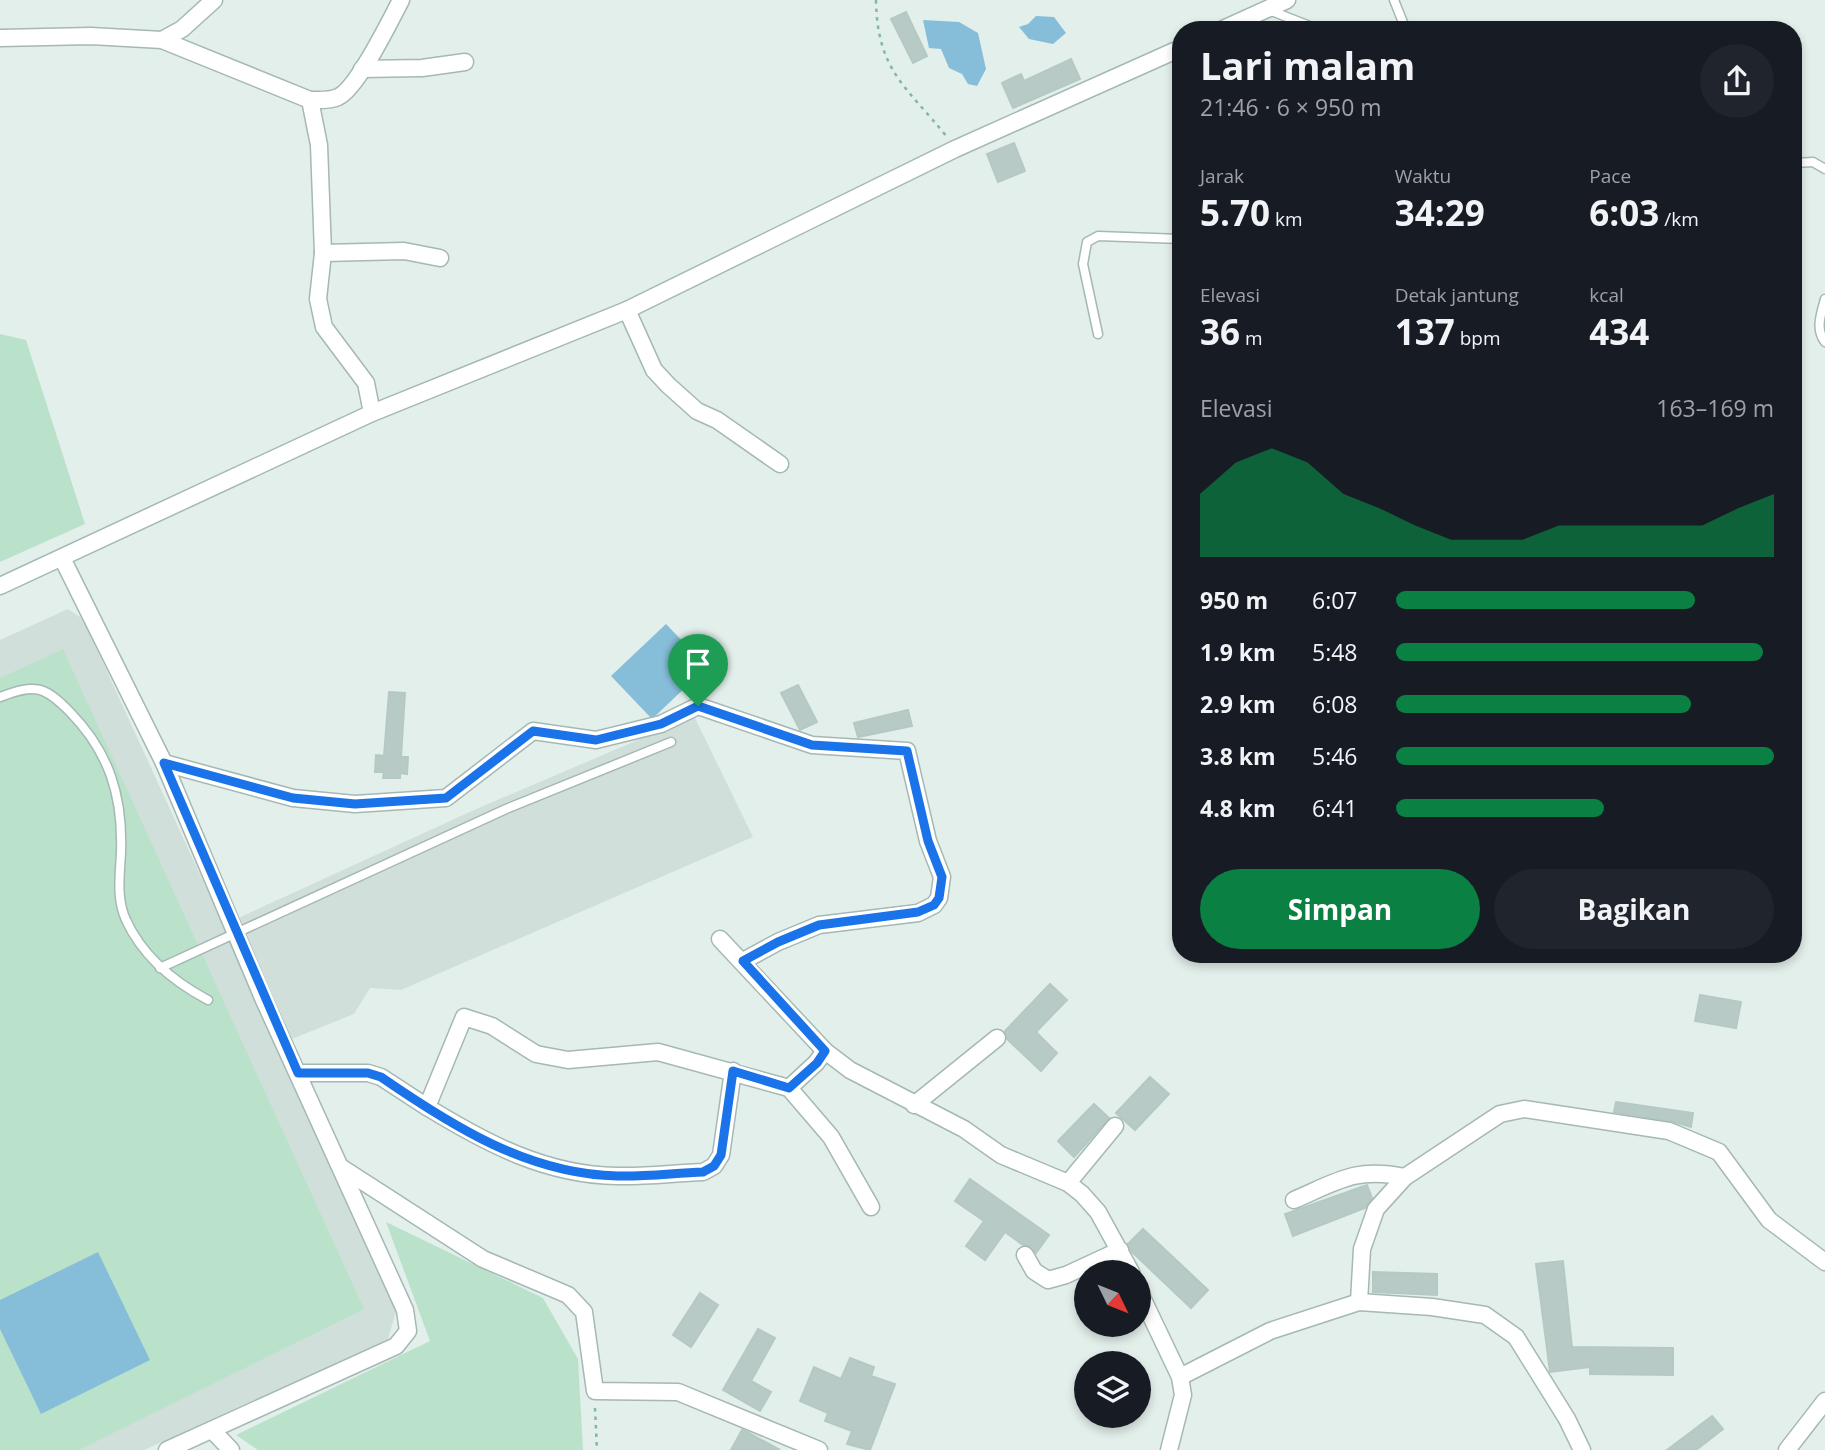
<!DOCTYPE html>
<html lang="id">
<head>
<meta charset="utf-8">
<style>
  :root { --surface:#171b24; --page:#20242c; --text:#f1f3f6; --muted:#9ea1a6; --accent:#0b8043 }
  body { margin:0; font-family:"Open Sans",sans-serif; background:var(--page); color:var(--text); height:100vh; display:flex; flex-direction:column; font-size:26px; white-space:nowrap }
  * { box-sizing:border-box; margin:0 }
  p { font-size:23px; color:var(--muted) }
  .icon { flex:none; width:38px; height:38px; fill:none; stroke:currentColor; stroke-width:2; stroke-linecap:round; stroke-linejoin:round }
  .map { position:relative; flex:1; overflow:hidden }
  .panel { position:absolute; left:1172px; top:21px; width:630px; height:942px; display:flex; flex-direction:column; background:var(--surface); border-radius:28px; box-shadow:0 4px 10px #0003 }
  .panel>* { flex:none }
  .needle { width:46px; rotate:133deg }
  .buttons { position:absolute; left:1074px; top:1260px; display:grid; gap:14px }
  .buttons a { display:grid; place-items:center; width:77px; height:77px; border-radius:50%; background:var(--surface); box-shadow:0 4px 10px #0003; font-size:35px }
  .pin { position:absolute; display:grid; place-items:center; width:60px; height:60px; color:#fff; margin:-72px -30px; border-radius:50% 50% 50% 0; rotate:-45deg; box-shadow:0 0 7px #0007 }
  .pin .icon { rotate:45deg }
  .round { display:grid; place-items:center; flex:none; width:74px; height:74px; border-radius:37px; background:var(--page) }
  .overview { display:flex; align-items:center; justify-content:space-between; height:119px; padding:0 28px }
  h1 { font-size:38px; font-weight:700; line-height:52px }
  .metrics { display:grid; grid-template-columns:repeat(3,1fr); gap:10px; height:119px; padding:7px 28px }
  .metrics div { display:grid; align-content:center }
  .metrics b { font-size:35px; font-weight:700 }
  .metrics small { font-size:19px; font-weight:400 }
  .metrics p { font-size:19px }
  .chart { height:196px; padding:14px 28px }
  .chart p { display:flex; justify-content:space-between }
  .chart svg { width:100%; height:126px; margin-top:7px; fill:var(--accent); opacity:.7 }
  .action { display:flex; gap:14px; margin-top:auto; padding:14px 28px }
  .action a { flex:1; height:80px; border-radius:42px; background:var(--accent); color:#fff; font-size:28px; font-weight:700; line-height:80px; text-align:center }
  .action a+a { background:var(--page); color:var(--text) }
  ul { padding:0 28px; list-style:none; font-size:23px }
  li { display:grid; grid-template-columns:112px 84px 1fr; align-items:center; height:52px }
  li i { height:18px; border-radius:9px; background:var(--accent) }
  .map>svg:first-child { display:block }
  .built { fill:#d1dfdb }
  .green { fill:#bae2cb }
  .water { fill:#86bed9 }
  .building { fill:#b8cac5; stroke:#b5c9c4; stroke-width:2 }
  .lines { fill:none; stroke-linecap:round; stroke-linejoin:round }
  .service-casing { stroke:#a5b8b4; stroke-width:11 }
  .minor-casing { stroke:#a5b8b4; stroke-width:19 }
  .path { stroke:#80b6ae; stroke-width:2.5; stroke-dasharray:3.5 5; stroke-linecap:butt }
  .service { stroke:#fff; stroke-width:8 }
  .minor { stroke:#fff; stroke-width:16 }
  .route-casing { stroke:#fff; stroke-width:14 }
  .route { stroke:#1a73e8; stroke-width:9 }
</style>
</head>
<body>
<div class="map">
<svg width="1825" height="1450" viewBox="0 0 1825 1450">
  <rect width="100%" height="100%" fill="#e3efeb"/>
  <path class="built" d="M 68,609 L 83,619 L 223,925 L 474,810 L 694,716 L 753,837 L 401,990 L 370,988 L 354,1014 L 277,1045 L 397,1308 L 388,1339 L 144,1450 L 0,1450 L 0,640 Z"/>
  <g class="green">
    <path d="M 0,334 L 26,340 L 85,524 L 0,562 Z"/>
    <path d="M 63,649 L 364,1309 L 79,1450 L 0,1450 L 0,678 Z"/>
    <path d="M 386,1222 L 543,1298 L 578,1359 L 583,1450 L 258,1450 L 236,1435 L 430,1341 Z"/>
  </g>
  <g class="water">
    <path d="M 1036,16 L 1054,17 L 1066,33 L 1053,44 L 1029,39 L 1019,27 L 1028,24 Z"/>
    <path d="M 923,20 L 959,22 L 978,33 L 986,69 L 977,86 L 968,84 L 962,74 L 949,68 L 941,49 L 929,48 Z"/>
    <path d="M 666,624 L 707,667 L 652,719 L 611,676 Z"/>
    <path d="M 98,1252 L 150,1360 L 41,1414 L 0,1329 L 0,1300 Z"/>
  </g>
  <g class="building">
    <path d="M 906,12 L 927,56 L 913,63 L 891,19 Z"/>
    <path d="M 1071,59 L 1080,79 L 1013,108 L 1002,83 L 1021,74 L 1024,81 Z"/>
    <path d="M 1014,143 L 1025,171 L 998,182 L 987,154 Z"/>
    <path d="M 798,685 L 817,722 L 800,730 L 781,693 Z"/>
    <path d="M 389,692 L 405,693 L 401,757 L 408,757 L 407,774 L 400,773 L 400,778 L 383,778 L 384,772 L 375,772 L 376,755 L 384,756 Z"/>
    <path d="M 908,710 L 912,726 L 858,737 L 854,723 Z"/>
    <path d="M 1050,984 L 1067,1000 L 1036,1032 L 1057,1053 L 1041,1071 L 1007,1039 L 1005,1031 Z"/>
    <path d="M 1700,995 L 1741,1002 L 1736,1028 L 1695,1021 Z"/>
    <path d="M 1150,1077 L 1169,1094 L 1135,1130 L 1116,1113 Z"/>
    <path d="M 1616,1102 L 1693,1113 L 1691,1127 L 1671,1121 L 1614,1112 Z"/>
    <path d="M 1094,1104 L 1109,1118 L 1074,1157 L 1058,1141 Z"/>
    <path d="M 970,1179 L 1049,1235 L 1036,1253 L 1031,1246 L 1023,1245 L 1005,1232 L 985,1260 L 966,1246 L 984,1221 L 955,1201 Z"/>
    <path d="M 1367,1185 L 1372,1198 L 1365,1208 L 1293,1236 L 1285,1214 Z"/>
    <path d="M 1143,1229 L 1208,1290 L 1191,1308 L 1132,1252 L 1128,1244 Z"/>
    <path d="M 1563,1261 L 1572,1347 L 1673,1348 L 1673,1375 L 1590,1374 L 1590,1367 L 1550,1372 L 1536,1264 Z"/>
    <path d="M 1373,1272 L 1437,1274 L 1437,1295 L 1373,1292 Z"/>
    <path d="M 700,1293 L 718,1305 L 691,1347 L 673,1335 Z"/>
    <path d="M 758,1329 L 775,1338 L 751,1381 L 771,1392 L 760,1411 L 723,1390 Z"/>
    <path d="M 850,1358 L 874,1367 L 871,1376 L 895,1384 L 870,1450 L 847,1444 L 852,1431 L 825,1421 L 828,1413 L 800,1401 L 814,1367 L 841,1379 Z"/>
    <path d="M 1712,1416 L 1723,1429 L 1696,1450 L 1667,1450 Z"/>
    <path d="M 742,1430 L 747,1432 L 780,1450 L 731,1450 Z"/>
  </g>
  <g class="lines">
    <g class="service-casing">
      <g id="service">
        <path d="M 1394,0 L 1406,30"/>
        <path d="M 1269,10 L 1320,30"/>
        <path d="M 1794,163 L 1813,162 L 1825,169"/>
        <path d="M 1825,299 C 1821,314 1815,329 1825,342"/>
        <path d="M 1098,334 L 1083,264 L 1087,242 L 1098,236 L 1181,239"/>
        <path d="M 0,697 C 34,684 44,685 70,712 C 109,752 123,796 121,852 C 120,875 116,898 126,920 C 143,957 174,982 208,1000"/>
        <path d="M 160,968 L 506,809 L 671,742"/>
      </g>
    </g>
    <g class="minor-casing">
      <g id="minor">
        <path d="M 1221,30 L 1287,0"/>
        <path d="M 0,38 L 91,36 L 162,40 L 310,100 L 319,145 L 323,253 L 318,299 L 324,327 L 366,383 L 372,413"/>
        <path d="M 162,40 L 182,29 L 214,0"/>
        <path d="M 362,69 L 422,68 L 465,62"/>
        <path d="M 310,100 C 319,100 330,101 338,97 C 357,89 390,21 401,0"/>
        <path d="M 323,253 L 404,251 L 440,258"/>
        <path d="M 627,310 L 654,370 L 668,385 L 697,411 L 717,420 L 780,464"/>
        <path d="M 62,558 L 164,763 L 263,998 L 405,1310 L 408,1331 L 396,1346 L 167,1450"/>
        <path d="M 0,586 L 372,413 L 627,310 L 955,149 L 1181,48"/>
        <path d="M 164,763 L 293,798 L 355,804 L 446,798 L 533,731 L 596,740 L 661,724 L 698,706 L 812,745 L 907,751 L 928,841 L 942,877 L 939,898 L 934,905 L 918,913 L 819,925 L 778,942 L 743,961"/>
        <path d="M 720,939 L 825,1051 L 850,1070 L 964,1129 L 1001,1155 L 1068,1183 L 1082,1194 L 1098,1212 L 1131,1272"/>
        <path d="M 298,1073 L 368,1073 L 381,1077 L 427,1107 L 464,1017 L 492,1026 L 536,1054 L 568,1060 L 658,1052 L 789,1088 L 816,1063 L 825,1051"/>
        <path d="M 789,1088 L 831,1137 L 871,1207"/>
        <path d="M 914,1105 L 997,1038"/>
        <path d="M 427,1107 C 486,1143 545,1175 617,1176 C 645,1177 674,1173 703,1172 L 714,1166 L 721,1155 L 733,1071"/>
        <path d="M 342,1168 L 483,1259 L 568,1295 L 584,1312 L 595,1391 L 678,1392 L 819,1450"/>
        <path d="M 1068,1183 L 1115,1126"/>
        <path d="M 1294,1200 C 1338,1181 1355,1167 1405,1177"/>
        <path d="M 1025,1255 L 1034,1271 L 1048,1280 L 1066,1275 L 1120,1250"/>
        <path d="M 1139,1291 L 1180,1377 L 1183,1395 L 1169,1450"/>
        <path d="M 1359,1302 L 1362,1249 L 1376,1209 L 1405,1177 L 1500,1114 L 1524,1109 L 1669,1131 L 1719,1152 L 1769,1220 L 1825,1262"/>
        <path d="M 1180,1377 L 1270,1331 L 1359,1302 L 1432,1307 L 1485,1315 L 1516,1337 L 1567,1419 L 1582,1450"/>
        <path d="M 212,1430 L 231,1450"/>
        <path d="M 1787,1450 L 1825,1401"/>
      </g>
    </g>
    <g class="path">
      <path d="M 876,0 C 877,71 907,87 947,137"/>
      <path d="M 595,1408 L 597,1450"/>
    </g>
    <use href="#service" class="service"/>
    <use href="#minor" class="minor"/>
  </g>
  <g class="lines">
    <g class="route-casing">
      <path id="route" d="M 698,706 L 812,745 L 907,751 L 928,841 L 942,877 L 939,898 L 934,905 L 918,912 L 819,925 L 778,942 L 743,961 L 825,1051 L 817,1063 L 789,1088 L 733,1071 L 721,1155 L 714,1166 L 703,1172 C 674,1173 645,1177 617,1176 C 528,1174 452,1126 381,1077 L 368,1073 L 298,1073 L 164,763 L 293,798 L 355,804 L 446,798 L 533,731 L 596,740 L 661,724 Z"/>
    </g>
    <use href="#route" class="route"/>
  </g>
</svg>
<div class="buttons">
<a><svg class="needle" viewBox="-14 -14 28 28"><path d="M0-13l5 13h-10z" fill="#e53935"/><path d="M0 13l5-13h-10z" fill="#9ea1a6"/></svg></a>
<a><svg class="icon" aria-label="layers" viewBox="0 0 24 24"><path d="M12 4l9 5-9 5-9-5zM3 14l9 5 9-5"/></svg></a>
</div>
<div class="pin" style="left:698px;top:706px;background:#1e9e55"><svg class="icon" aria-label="arrive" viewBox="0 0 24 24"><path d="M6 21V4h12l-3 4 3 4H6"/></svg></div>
<section class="panel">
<div class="overview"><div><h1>Lari malam</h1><p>21:46 · 6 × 950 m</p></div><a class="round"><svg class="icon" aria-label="share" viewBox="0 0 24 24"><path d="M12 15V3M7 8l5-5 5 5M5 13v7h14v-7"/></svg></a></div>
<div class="metrics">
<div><p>Jarak</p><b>5.70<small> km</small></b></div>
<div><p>Waktu</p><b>34:29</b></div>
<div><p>Pace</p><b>6:03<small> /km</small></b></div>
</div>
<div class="metrics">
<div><p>Elevasi</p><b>36<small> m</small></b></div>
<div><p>Detak jantung</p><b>137<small> bpm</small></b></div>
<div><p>kcal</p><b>434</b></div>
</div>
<div class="chart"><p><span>Elevasi</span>163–169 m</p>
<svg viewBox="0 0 160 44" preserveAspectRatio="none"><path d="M0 44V22L10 11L20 6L30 11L40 22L50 27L60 33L70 38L80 38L90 38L100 33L110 33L120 33L130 33L140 33L150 27L160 22V44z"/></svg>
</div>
<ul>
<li><b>950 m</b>6:07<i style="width:79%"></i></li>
<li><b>1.9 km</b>5:48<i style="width:97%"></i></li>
<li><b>2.9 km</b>6:08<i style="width:78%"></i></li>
<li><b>3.8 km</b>5:46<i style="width:100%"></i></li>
<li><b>4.8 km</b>6:41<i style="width:55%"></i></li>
</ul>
<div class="action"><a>Simpan</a><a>Bagikan</a></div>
</section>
</div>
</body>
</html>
